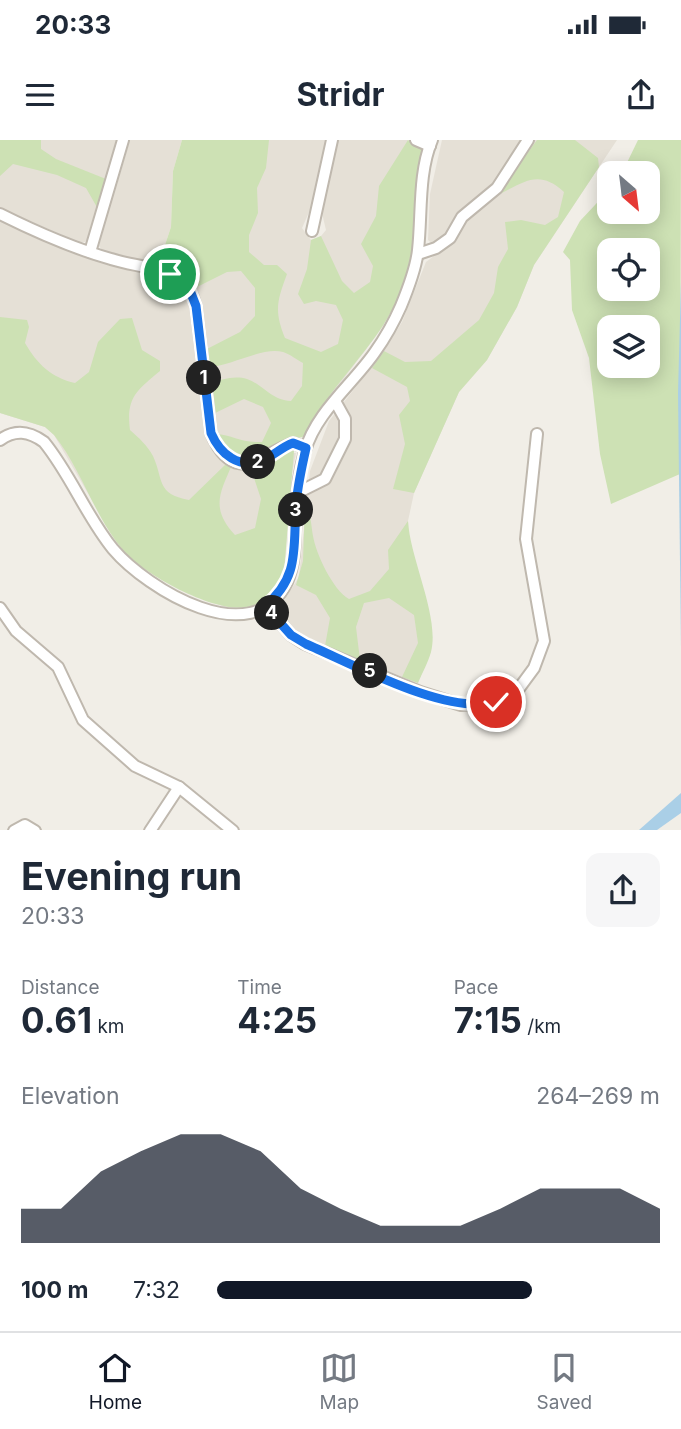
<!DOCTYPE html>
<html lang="en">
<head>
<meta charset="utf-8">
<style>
  :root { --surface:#fff; --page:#f6f6f7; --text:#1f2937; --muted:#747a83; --line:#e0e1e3; --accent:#111827 }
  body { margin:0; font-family:Inter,sans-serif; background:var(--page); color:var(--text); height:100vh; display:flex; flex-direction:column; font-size:26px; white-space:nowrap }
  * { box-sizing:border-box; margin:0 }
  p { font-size:23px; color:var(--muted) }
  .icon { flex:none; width:38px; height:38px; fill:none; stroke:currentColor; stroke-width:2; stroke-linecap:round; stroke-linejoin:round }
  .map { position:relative; height:690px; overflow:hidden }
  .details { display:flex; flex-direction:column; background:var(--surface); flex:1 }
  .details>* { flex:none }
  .needle { width:46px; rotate:152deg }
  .buttons { position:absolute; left:597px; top:21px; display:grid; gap:14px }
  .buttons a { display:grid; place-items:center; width:63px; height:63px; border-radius:14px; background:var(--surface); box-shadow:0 4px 18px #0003; font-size:35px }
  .pin { position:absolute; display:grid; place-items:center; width:60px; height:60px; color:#fff; margin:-30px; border:4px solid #fff; border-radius:50%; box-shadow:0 2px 7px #0007 }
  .km { position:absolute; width:35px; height:35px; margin:-18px; border-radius:50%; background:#222; color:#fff; font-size:19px; line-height:35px; text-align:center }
  .round { display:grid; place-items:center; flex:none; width:74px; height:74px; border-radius:14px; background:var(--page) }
  .overview { display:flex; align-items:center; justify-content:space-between; height:119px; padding:0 21px }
  h1 { font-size:38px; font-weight:700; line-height:52px }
  .figures { display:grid; grid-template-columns:repeat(3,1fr); gap:10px; height:119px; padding:7px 21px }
  .figures div { display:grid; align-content:center }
  .figures b { font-size:35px; font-weight:700 }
  .figures small { font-size:19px; font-weight:400 }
  .figures p { font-size:19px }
  .chart { height:196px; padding:14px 21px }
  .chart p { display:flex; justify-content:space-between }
  .chart svg { width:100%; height:126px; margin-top:7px; fill:var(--accent); opacity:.7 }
  ul { padding:0 21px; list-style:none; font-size:23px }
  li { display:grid; grid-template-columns:112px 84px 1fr; align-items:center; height:52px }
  li i { height:18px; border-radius:9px; background:var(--accent) }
  .status { display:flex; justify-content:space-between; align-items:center; height:49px; padding:0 35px; background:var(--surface); direction:ltr }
  .status svg { height:19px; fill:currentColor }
  header { display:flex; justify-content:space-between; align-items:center; height:91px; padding:0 21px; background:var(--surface); font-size:32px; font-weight:700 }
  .tabs { display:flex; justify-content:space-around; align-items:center; height:98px; border-top:2px solid var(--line); background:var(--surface); font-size:19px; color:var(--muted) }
  .tabs a { display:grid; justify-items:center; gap:4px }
  .tabs .active { color:var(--accent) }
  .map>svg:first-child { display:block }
  .residential { fill:#e5e0d6 }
  .green { fill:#cde1b4; fill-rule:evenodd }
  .water { fill:#aacfe7 }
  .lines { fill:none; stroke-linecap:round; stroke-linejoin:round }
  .minor-casing { stroke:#bfb8ae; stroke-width:14 }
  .minor { stroke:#fff; stroke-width:10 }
  .route-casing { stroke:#fff; stroke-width:14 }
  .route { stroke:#1a73e8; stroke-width:9 }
</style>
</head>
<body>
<div class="status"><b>20:33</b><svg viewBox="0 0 49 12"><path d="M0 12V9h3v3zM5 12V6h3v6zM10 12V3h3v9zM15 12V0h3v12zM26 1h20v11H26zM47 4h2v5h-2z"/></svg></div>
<header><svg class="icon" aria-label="menu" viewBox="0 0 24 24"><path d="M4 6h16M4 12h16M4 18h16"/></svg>Stridr<svg class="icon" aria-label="share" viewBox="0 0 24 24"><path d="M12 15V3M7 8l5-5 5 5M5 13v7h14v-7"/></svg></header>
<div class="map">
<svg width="681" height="691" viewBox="0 0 681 691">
  <rect width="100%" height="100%" fill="#f1eee7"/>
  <g class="residential">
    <path d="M 0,0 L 118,0 L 89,98 L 85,102 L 78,102 L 0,68 Z"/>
    <path d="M 128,0 L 182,0 L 173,31 L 171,87 L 158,126 L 103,111 L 99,106 Z"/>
    <path d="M 248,0 L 327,0 L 310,70 L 302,88 L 311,100 L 321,96 L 326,90 L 321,69 L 336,0 L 408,0 L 384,185 L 300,297 L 248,316 L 233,314 L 224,309 L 213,285 L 201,162 L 195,148 L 183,134 Z"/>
    <path d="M 442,0 L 523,0 L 487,52 L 447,95 L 433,104 L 428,100 L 430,54 Z"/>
    <path d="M 534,0 L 617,0 L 534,125 L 517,167 L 487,220 L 459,252 L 414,353 L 408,381 L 409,398 L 427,464 L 431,496 L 431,511 L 418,543 L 306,499 L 294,491 L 278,470 L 299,437 L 310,331 L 329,281 L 384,211 L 402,182 L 426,122 L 451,103 L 469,78 L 496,56 Z"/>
    <path d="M 0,78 L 116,125 L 167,138 L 188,155 L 193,168 L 205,284 L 210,302 L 218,314 L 240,327 L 269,322 L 282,313 L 296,313 L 291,337 L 284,432 L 277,446 L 264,460 L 253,466 L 226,468 L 142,428 L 114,398 L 54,295 L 45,287 L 0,273 Z"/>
  </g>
  <g class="green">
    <path d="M 0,0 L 41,0 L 41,9 L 56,19 L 106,39 L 98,69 L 86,48 L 57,35 L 13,24 L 0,36 Z"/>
    <path d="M 182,0 L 269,0 L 266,28 L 257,48 L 258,73 L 249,95 L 249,112 L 264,125 L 277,125 L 287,134 C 277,161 274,171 285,198 L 321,212 L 338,204 L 343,180 L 336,165 L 316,161 L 304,164 L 298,154 L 307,129 L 311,100 L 321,96 L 342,141 L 354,153 L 370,142 L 373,126 L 361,104 L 376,76 L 379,46 L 408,0 L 423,9 C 426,48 415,120 399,156 C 381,197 351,225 326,261 C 319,271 315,286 307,294 C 303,299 293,298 287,301 C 257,315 237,329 215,294 C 234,295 240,303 262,302 L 271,283 L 263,267 L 244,259 L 211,275 L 208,243 C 221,240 234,235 247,239 C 264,245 271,260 291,261 L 302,246 L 303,223 C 297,220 290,214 283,212 C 263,206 230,227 207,227 L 205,210 L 240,192 L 255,176 L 255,148 L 241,131 L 227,132 L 195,148 L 183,134 L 158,126 L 171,87 L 173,31 Z"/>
    <path d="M 537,0 L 575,0 L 598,18 L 599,27 L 534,125 L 517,167 L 487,220 L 459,252 L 414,353 L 393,349 L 405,304 L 399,275 L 410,261 L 407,247 L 372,228 L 384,211 L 405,222 L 431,221 L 479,180 L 494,153 L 498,127 L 508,109 L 505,82 L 521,80 L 545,85 L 558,77 L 564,52 C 538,28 523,43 496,56 Z"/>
    <path d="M 638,0 L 681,0 L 680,334 L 611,364 L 600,314 L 589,218 L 572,170 L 570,120 L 563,112 L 580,81 L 609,50 L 609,72 L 648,72 L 648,33 L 622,33 ZM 609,110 L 648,110 L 648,149 L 609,149 ZM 609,187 L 648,187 L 648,226 L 609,226 Z"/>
    <path d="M 0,177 L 27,180 L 29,187 L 25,203 C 37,224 52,238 75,243 L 89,232 L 98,202 L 120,179 L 132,178 L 142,210 L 160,221 L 160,231 C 136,251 126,258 130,290 C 139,298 147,305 153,316 C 164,340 156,354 189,360 L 227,323 L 232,325 C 219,354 211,369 235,395 L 255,388 L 261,359 L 250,326 C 266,325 279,310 294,311 L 284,432 C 277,446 268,461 252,466 C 220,477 144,435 123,410 C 94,376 82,330 54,295 L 45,287 L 0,273 Z"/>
    <path d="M 305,363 C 311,374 311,384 313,396 C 316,414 333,450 349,459 L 370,451 L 389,429 L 388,410 L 408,381 C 410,419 440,477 431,512 C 428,523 422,533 418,543 L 402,537 L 418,503 L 414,475 L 389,458 L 364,463 L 356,487 L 360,520 L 325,506 L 330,478 L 316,455 L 296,445 L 303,421 Z"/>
  </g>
  <g class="water">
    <path d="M 681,142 L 681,508 L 678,253 Z"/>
    <path d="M 681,653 L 681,673 L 657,690 L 639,690 Z"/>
  </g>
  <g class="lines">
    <g class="minor-casing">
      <g id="minor">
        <path d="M 416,0 L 430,6"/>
        <path d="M 0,74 C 36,92 72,108 111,119 C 133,126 160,127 179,139 C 189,146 193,155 196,166 L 211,293 C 234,347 260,315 293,303 L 306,308"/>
        <path d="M 312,91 L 332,0"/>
        <path d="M 90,112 L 123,0"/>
        <path d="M 418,114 L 436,108 L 450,98 L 462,77 L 497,48 L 528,0"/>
        <path d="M 0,300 C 15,289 29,291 44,302 C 71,335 86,376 113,409 C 147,449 253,514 287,442 C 297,419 294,393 296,369 C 297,350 300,330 305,311 C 316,272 353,244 375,212 C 385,198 394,182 401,166 C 408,149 416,129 418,110 C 422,75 418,33 432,0"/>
        <path d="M 297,353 L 325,339 L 345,299 L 345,279 L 335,261"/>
        <path d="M 265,466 L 291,495 L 305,504 L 420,552 L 461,565 L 496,562 L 520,547 L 534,528 L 544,501 L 526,399 L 537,294"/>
        <path d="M 0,468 L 16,491 L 58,527 L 83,580 L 135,626 L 179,647 L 233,691"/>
        <path d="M 14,691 L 25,685 L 35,691"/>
        <path d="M 150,691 L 179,647"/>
      </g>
    </g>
    <use href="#minor" class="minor"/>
  </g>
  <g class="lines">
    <g class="route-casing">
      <path id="route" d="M 170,134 L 189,148 L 196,166 L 211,293 C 220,314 239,330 264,320 C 274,315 282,307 293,303 L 306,308 C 302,327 297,347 296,367 C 293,408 300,437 265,466 L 291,495 L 306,504 C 353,524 447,576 496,562"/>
    </g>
    <use href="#route" class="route"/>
  </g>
</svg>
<div class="buttons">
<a><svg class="needle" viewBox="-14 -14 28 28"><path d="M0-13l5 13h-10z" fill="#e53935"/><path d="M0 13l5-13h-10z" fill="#747a83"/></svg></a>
<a><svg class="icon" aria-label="locate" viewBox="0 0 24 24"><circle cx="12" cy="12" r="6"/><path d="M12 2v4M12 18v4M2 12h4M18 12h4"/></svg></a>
<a><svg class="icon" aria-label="layers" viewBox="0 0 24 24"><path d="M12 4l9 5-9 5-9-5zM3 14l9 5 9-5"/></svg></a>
</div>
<div class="pin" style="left:170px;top:134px;background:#1e9e55"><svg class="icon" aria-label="arrive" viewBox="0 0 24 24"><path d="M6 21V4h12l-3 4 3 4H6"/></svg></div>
<div class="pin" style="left:496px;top:562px;background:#d93025"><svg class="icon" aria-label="check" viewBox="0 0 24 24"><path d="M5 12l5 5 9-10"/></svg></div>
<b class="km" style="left:204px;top:238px">1</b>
<b class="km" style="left:258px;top:322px">2</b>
<b class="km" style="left:296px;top:370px">3</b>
<b class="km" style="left:272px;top:473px">4</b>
<b class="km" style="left:370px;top:531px">5</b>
</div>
<section class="details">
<div class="overview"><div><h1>Evening run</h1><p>20:33</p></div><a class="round"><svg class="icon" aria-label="share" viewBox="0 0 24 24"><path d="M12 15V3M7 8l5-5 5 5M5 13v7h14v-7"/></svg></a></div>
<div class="figures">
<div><p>Distance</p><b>0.61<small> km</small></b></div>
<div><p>Time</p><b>4:25</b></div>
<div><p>Pace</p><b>7:15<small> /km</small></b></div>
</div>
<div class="chart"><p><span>Elevation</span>264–269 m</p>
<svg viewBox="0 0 160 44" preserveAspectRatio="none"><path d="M0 44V32L10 32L20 19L30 12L40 6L50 6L60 12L70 25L80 32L90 38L100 38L110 38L120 32L130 25L140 25L150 25L160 32V44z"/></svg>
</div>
<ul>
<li><b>100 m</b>7:32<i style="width:71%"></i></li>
</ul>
</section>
<nav class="tabs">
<a class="active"><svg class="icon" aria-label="home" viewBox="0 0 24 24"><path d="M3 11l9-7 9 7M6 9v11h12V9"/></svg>Home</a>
<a><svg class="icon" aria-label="map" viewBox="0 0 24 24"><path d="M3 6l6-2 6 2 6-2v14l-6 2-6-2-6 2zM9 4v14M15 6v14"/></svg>Map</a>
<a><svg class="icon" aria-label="saved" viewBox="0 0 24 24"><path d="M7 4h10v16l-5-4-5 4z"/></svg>Saved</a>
</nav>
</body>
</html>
